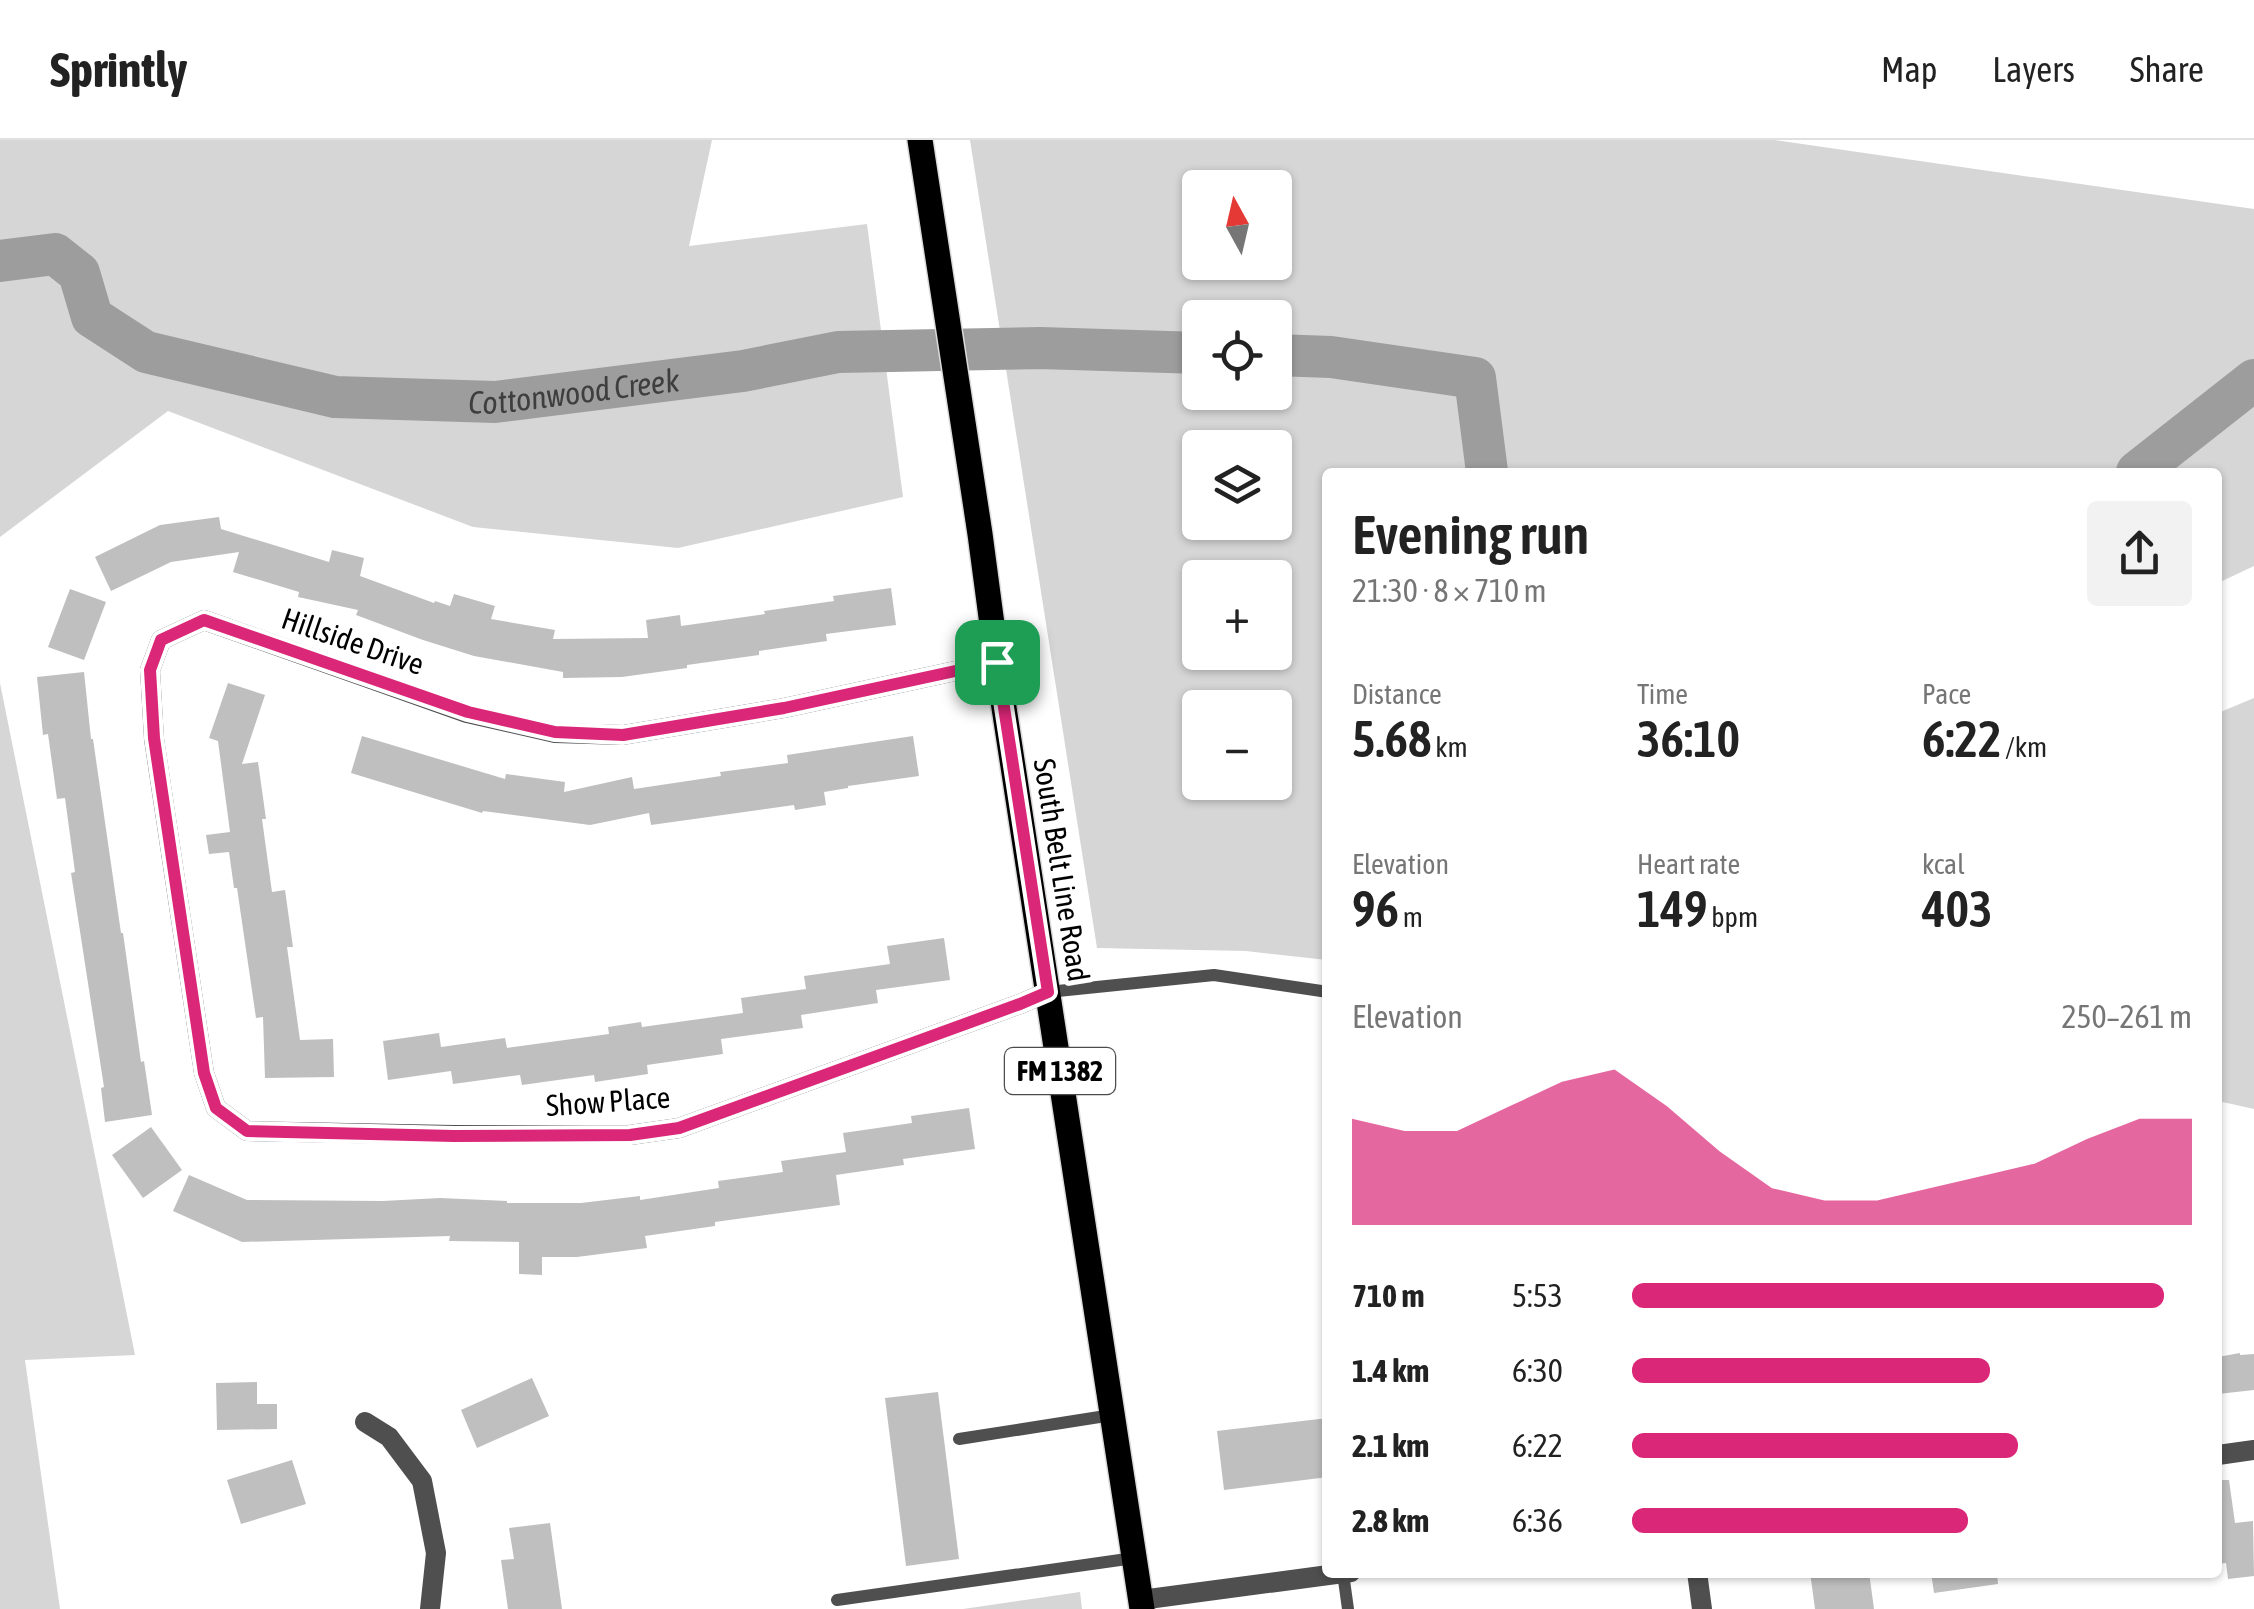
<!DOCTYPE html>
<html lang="en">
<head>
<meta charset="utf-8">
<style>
  :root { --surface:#fff; --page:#f2f2f2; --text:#222; --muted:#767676; --line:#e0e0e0; --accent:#db2777 }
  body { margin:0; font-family:"Asap Condensed",sans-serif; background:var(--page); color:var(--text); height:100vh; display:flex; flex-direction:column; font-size:38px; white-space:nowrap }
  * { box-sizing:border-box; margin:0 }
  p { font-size:32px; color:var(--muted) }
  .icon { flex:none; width:55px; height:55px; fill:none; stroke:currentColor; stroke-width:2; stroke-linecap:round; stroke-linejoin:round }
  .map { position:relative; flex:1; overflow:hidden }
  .panel { position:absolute; left:1322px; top:328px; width:900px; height:1110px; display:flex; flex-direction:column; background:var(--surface); border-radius:10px; box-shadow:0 2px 8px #0004 }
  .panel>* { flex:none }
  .needle { width:65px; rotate:352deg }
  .controls { position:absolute; left:1182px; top:30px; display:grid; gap:20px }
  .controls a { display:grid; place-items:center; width:110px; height:110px; border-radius:10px; background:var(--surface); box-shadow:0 2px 8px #0004; font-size:50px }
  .pin { position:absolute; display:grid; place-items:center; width:85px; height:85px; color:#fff; margin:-42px; border-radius:20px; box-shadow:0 5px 15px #0006 }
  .round { display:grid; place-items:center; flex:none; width:105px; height:105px; border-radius:10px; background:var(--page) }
  .head { display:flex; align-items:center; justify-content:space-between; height:170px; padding:0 30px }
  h1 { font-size:55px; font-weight:600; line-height:75px }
  .figures { display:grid; grid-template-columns:repeat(3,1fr); gap:15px; height:170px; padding:10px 30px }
  .figures div { display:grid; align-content:center }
  .figures b { font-size:50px; font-weight:600 }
  .figures small { font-size:28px; font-weight:400 }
  .figures p { font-size:28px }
  .chart { height:280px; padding:20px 30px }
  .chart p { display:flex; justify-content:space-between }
  .chart svg { width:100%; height:180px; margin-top:10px; fill:var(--accent); opacity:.7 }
  ul { padding:0 30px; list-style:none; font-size:32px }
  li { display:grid; grid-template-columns:160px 120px 1fr; align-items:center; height:75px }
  li i { height:25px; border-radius:12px; background:var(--accent) }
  header { display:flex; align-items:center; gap:60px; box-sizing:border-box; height:140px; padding:0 50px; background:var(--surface); border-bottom:2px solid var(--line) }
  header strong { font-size:48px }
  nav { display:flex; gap:55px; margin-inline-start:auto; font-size:35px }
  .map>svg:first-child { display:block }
  .green { fill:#d6d6d6; fill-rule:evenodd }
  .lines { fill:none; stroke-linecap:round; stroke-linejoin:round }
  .river { stroke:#9d9d9d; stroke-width:42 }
  .building { fill:#bfbfbf }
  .primary-casing { stroke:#dbdbdb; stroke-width:28 }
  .service { stroke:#4f4f4f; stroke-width:12 }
  .minor { stroke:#4f4f4f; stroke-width:20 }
  .primary { stroke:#000; stroke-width:25 }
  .route-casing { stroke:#fff; stroke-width:20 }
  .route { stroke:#db2777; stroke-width:12 }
  .labels { text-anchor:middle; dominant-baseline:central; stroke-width:10; stroke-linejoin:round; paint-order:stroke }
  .shield { fill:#fff; stroke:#4c4c4c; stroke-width:2.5 }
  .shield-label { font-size:28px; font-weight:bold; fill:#000 }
  .street-label { font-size:30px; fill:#000; stroke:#fff }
  .water-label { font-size:32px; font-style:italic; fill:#3e3e3e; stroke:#fff }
</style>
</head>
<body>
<header>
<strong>Sprintly</strong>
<nav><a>Map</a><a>Layers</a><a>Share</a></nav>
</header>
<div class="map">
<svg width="2254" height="1469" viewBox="0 0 2254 1469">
  <rect width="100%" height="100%" fill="#fff"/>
  <g class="green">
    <path d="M 0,0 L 712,0 L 689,106 L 867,84 L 903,357 L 678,408 L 473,387 L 168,271 L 0,397 Z"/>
    <path d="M 970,0 L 1774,0 L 2254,69 L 2254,426 L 2218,443 L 2218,332 L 1328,332 L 1327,820 L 1246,811 L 1097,808 ZM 1200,48 L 1275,48 L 1275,122 L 1200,122 ZM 1200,178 L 1275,178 L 1275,252 L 1200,252 ZM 1200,308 L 1275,308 L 1275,382 L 1200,382 ZM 1200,438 L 1275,438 L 1275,512 L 1200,512 ZM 1200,568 L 1275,568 L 1275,642 L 1200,642 Z"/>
    <path d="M 0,543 L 135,1215 L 25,1220 L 60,1469 L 0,1469 Z"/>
    <path d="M 2254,558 L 2254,969 L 2218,961 L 2218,573 Z"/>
    <path d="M 1080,1452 L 1082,1469 L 963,1469 Z"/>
  </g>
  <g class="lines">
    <g class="river">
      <path id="s1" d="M 0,121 L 55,114 L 79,133 L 92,177 L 146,212 L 335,257 L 495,262 L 743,231 L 838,212 L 1040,208 L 1200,213"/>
      <path d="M 1275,215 L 1331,217 L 1475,238 L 1487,332"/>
      <path d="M 2137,332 L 2254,240"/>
    </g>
  </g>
  <g class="building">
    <path d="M 219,377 L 221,389 L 329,422 L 332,410 L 364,418 L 360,436 L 434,463 L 435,461 L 450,466 L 454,454 L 495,466 L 491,479 L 555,490 L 553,499 L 648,498 L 646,480 L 680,475 L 681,486 L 765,474 L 764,471 L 834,461 L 833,456 L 891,448 L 896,485 L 826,494 L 827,501 L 759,511 L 759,515 L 687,525 L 687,528 L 622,537 L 563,538 L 563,532 L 474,516 L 423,500 L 356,475 L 358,470 L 298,457 L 299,452 L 233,432 L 239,412 L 171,422 L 111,451 L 95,417 L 160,385 Z"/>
    <path d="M 70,449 L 106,462 L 84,520 L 48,507 Z"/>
    <path d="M 84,532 L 91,599 L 93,599 L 121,793 L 123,793 L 141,922 L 144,921 L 152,975 L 105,982 L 101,948 L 104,947 L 71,733 L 75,732 L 65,658 L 57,659 L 48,594 L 43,595 L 37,537 Z"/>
    <path d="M 228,543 L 265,555 L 242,624 L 258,622 L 266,679 L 262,679 L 272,752 L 285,750 L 293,807 L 287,807 L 300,900 L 333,899 L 334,937 L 265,938 L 263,877 L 256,878 L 237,748 L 234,748 L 229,712 L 209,714 L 206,695 L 230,692 L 218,601 L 209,598 Z"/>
    <path d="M 362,596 L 505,639 L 506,634 L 565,642 L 564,652 L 632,637 L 634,649 L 721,636 L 720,632 L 788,623 L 787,615 L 913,596 L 919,636 L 848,646 L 848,648 L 824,652 L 826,665 L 795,670 L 794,665 L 651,685 L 649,673 L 590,685 L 483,671 L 482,673 L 351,633 Z"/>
    <path d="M 944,798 L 950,840 L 876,850 L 878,863 L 801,875 L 803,888 L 721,899 L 723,914 L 647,925 L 648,934 L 595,942 L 594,935 L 522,945 L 520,935 L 453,944 L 451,931 L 388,940 L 383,901 L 439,893 L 441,907 L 505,898 L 507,908 L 609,894 L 608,887 L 641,882 L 642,887 L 743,873 L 741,858 L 806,849 L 804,836 L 890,824 L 887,806 Z"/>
    <path d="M 969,968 L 975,1009 L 903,1019 L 904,1025 L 836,1035 L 840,1065 L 715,1082 L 715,1086 L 645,1096 L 647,1108 L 577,1117 L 542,1117 L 542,1135 L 519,1134 L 519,1102 L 449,1101 L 450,1096 L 242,1102 L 173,1071 L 189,1035 L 247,1060 L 383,1061 L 440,1058 L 507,1061 L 507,1063 L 581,1063 L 640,1056 L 640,1060 L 719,1048 L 718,1041 L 783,1032 L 781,1021 L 846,1012 L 843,993 L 912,983 L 911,976 Z"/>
    <path d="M 151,987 L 182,1030 L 143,1058 L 112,1015 Z"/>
    <path d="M 2240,1213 L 2240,1215 L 2254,1214 L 2254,1250 L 2218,1254 L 2218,1217 Z"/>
    <path d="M 532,1238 L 549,1276 L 477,1308 L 461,1270 Z"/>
    <path d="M 257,1242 L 257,1264 L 277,1264 L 277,1289 L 217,1290 L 216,1243 Z"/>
    <path d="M 938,1252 L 959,1419 L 906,1426 L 885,1258 Z"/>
    <path d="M 1328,1278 L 1328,1337 L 1224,1350 L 1217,1291 Z"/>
    <path d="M 292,1320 L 306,1364 L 241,1384 L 227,1340 Z"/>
    <path d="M 2218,1340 L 2229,1340 L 2235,1383 L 2253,1381 L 2254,1436 L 2228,1439 L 2226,1423 L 2218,1424 Z"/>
    <path d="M 550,1383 L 562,1469 L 508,1469 L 501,1420 L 514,1419 L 509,1388 Z"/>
    <path d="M 1810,1432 L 1869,1432 L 1874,1469 L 1815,1469 Z"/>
    <path d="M 1931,1432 L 1997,1432 L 1998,1444 L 1934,1453 Z"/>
  </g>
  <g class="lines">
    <g class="primary-casing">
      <path id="primary" d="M 920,0 L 980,394 L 997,522 L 1142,1469"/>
    </g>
    <g class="service">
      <path d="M 1048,852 L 1214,835 L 1328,852"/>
      <path d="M 959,1299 L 1112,1275"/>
      <path d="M 1343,1433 L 1348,1469"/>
      <path d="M 837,1460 L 1134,1418"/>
    </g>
    <g class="minor">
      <path d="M 997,522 L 784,568 L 623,595 L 555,593 L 467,573 L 204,480 L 161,500 L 150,530 L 154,599 L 204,933 L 216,968 L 247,991 L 454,995 L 630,995 L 679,988 L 1020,864 L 1048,852"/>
      <path d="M 365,1282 L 389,1297 L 422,1341 L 436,1413 L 430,1469"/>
      <path d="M 2218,1315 L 2254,1310"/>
      <path d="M 1697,1432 L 1702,1469"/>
      <path d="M 1141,1460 L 1351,1432"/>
    </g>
    <use href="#primary" class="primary"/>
  </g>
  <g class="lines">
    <g class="route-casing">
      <path id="route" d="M 204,480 L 468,572 L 555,592 L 623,595 L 784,568 L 997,522 L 1048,852 L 1020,864 L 679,988 L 630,995 L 454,996 L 247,991 L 216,968 L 204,933 L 154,598 L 150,530 L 161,500 Z"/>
    </g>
    <use href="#route" class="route"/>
  </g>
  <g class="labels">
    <rect class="shield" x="1005" y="908" width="110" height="46" rx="8"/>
    <g class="shield-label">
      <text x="1060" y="931">FM 1382</text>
    </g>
    <g class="street-label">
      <text transform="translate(353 501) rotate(19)">Hillside Drive</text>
      <text transform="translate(1062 730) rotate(81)">South Belt Line Road</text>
      <text transform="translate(608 961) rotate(-4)">Show Place</text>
    </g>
    <g class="water-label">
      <text stroke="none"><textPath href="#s1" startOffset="630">Cottonwood Creek</textPath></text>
    </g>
  </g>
</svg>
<div class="controls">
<a><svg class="needle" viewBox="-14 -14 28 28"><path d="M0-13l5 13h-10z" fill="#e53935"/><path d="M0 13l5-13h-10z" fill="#767676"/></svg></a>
<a><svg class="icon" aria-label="locate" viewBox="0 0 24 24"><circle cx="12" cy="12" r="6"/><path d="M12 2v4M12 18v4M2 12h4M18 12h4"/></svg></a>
<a><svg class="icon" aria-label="layers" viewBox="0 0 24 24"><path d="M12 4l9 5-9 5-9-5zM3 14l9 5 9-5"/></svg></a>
<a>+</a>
<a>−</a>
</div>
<div class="pin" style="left:997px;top:522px;background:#1e9e55"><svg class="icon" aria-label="arrive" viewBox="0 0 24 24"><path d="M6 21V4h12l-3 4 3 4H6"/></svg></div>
<section class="panel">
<div class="head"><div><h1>Evening run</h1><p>21:30 · 8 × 710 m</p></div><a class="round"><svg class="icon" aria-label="share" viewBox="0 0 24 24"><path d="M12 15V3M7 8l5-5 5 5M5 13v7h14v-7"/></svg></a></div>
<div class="figures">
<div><p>Distance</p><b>5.68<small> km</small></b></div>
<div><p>Time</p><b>36:10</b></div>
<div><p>Pace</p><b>6:22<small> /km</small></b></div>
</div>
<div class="figures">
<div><p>Elevation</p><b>96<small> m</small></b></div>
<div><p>Heart rate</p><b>149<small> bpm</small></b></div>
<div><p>kcal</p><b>403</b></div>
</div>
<div class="chart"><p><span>Elevation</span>250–261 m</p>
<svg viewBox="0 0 160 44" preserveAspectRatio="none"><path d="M0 44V18L10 21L20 21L30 15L40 9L50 6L60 15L70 26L80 35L90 38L100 38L110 35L120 32L130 29L140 23L150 18L160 18V44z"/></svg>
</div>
<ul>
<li><b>710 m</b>5:53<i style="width:95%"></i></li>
<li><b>1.4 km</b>6:30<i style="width:64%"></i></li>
<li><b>2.1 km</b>6:22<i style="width:69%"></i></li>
<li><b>2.8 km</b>6:36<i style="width:60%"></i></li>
</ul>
</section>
</div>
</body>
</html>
